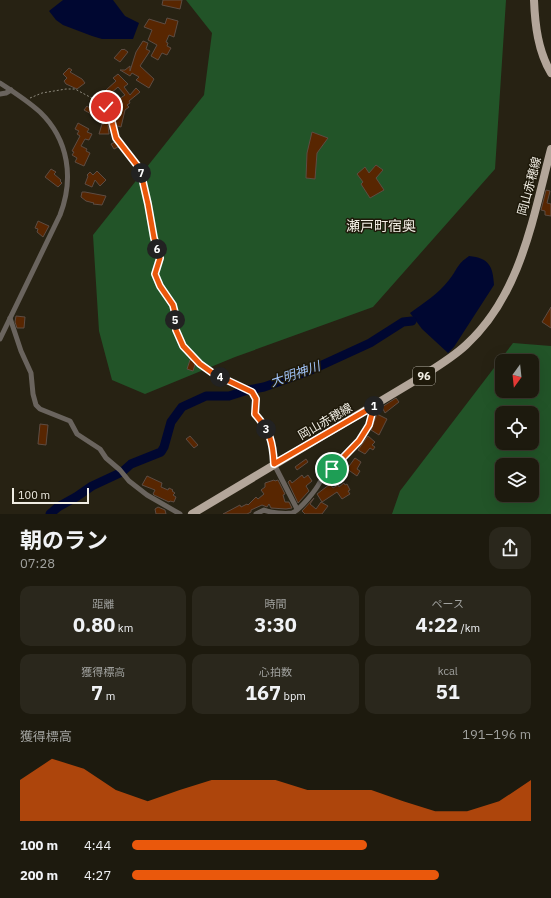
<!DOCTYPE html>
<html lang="ja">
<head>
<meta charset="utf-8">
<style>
  :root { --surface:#1d1a0e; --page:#2a271c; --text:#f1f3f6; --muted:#a0a19e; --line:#3b382e; --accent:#ea580c }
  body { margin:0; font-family:"IBM Plex Sans","Noto Sans JP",sans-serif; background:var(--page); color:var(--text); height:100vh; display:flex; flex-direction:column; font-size:15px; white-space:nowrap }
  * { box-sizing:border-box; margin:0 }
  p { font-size:13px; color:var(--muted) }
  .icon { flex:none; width:22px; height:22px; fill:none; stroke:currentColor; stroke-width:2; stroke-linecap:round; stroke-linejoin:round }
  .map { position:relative; height:514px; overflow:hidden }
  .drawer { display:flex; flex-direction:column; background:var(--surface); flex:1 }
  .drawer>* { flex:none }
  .needle { width:26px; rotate:195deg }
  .controls { position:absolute; left:495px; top:354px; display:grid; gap:8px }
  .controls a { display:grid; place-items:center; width:44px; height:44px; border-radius:8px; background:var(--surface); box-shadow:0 4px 16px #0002,0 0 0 1px var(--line); font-size:20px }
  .scale { position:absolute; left:12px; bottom:10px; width:77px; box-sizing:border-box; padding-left:4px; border:2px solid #f1eee4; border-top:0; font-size:11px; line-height:14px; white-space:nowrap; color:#f1eee4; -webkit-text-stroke:3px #1e190a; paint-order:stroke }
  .pin { position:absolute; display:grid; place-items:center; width:34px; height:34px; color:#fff; margin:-17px; border:2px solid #fff; border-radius:50%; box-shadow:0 1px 4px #0007 }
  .km { position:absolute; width:20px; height:20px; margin:-10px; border-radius:50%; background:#222; color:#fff; font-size:11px; line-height:20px; text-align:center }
  .round { display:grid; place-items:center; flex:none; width:42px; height:42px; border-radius:12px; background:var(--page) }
  .overview { display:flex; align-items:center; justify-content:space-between; height:68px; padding:0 20px }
  h1 { font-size:22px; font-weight:700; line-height:30px }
  .stats { display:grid; grid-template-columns:repeat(3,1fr); gap:6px; height:68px; padding:4px 20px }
  .stats div { display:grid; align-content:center; border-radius:10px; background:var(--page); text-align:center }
  .stats b { font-size:20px; font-weight:700 }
  .stats small { font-size:11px; font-weight:400 }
  .stats p { font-size:11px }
  .chart { height:112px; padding:8px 20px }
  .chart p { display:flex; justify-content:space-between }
  .chart svg { width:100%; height:72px; margin-top:4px; fill:var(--accent); opacity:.7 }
  ul { padding:0 20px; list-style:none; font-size:13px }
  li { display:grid; grid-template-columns:64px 48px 1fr; align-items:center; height:30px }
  li i { height:10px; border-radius:5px; background:var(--accent) }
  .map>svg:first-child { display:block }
  .green { fill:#225428; fill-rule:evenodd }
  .water { fill:#000731 }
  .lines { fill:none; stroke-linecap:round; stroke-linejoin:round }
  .stream { stroke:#000731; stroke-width:1.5 }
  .river { stroke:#000731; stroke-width:9 }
  .building { fill:#582601; stroke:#5d4c43 }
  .path { stroke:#8d897c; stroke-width:1; stroke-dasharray:2 2; stroke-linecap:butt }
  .street { stroke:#6a645e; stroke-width:5 }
  .primary { stroke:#b3a69a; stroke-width:8 }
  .route-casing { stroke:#fff; stroke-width:8 }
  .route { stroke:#ea580c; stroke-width:5 }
  .labels { text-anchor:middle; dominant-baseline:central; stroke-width:3; stroke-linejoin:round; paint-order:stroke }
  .shield { fill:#1e190a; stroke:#b2aea3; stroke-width:1 }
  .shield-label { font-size:11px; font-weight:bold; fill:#f1eee4 }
  .street-label { font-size:12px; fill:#f1eee4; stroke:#1e190a }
  .water-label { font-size:13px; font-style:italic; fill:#9fc1f5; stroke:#1e190a }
  .quarter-label { font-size:14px; fill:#f1eee4; stroke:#1e190a }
</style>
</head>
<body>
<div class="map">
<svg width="551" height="514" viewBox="0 0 551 514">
  <rect width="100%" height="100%" fill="#272213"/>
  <g class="green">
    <path d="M 186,0 L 506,0 L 495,169 L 373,307 L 235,357 L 145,394 L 112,380 L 99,331 L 93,235 L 204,95 L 212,33 Z"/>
    <path d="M 513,343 L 551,346 L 551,514 L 392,514 L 400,491 ZM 502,361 L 532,361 L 532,391 L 502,391 ZM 502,413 L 532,413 L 532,443 L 502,443 ZM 502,465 L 532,465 L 532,495 L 502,495 Z"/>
  </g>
  <g class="water">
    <path d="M 63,0 L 113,0 L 125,16 L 139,23 L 133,39 L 102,39 L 92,36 L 63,25 L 56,20 L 49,11 Z"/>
    <path d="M 469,256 C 489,258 493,266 494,285 L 454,347 L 448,353 L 422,329 L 410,313 C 424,303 438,294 449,280 C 458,269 456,265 469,256 Z"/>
  </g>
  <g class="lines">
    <path class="stream" d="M 412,321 L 416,319"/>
    <path class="river" d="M 50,514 L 58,507 L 76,497 L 92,486 L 122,472 L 131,464 L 161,452 L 164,447 L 171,422 L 182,407 L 206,396 L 229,396 L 248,390 L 264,387 L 309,371 L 370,343 L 403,322 L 412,321"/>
  </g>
  <g class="building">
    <path d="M 163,0 L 182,0 L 180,9 L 162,5 Z"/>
    <path d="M 167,18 L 178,21 L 174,37 L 169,35 L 166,42 L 168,43 L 167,46 L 171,48 L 167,55 L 162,53 L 158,60 L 151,56 L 157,45 L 148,40 L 152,30 L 144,27 L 149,19 L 165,24 Z"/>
    <path d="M 143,41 L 148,43 L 146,49 L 150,51 L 140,66 L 154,79 L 149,88 L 136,80 L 139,77 L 132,73 L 130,76 L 120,70 L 125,70 L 130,66 L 130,71 L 136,52 Z"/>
    <path d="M 122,49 L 123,50 L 124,49 L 128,52 L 120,62 L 114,58 Z"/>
    <path d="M 69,68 L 72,70 L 70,72 L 82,79 L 85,83 L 77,89 L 66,84 L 64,81 L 67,78 L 63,74 Z"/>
    <path d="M 118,74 L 128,84 L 124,87 L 130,95 L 136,88 L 140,92 L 129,101 L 130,103 L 127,105 L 129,107 L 125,110 L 121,127 L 114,125 L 118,113 L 99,103 L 101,100 L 106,102 L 109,95 L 119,99 L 125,95 L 118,87 L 110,94 L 106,90 L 116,81 L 113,78 Z"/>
    <path d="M 87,106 L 94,111 L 97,111 L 96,116 L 93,115 L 84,110 Z"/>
    <path d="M 107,112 L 109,125 L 108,125 L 109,134 L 99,134 L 102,124 L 104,124 L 102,113 Z"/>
    <path d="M 78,123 L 89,129 L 87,132 L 92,134 L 89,140 L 85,139 L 81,146 L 87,149 L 86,151 L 90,153 L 84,166 L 75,162 L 77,158 L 72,155 L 74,152 L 72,151 L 80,136 L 77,134 L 79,131 L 75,129 Z"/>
    <path d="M 312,132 L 328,138 L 317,153 L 315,179 L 306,178 L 307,153 Z"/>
    <path d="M 119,140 L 122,145 L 114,149 L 111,144 Z"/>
    <path d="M 376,165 L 383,170 L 376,178 L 384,190 L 370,198 L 361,184 L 363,182 L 357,174 L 365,167 L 369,173 Z"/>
    <path d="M 51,169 L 56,172 L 54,174 L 61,180 L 60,181 L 62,183 L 58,187 L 45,177 Z"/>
    <path d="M 97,171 L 106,180 L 100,186 L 95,180 L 92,187 L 85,184 L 88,176 L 87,175 L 90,172 L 93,175 Z"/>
    <path d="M 546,190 L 550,191 L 547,203 L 551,204 L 551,216 L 545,215 L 545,211 L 541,210 Z"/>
    <path d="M 82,192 L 85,192 L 106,196 L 102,205 L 93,204 L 94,203 L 86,201 L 81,197 Z"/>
    <path d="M 38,221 L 49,226 L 43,237 L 37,232 L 38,229 L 35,228 Z"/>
    <path d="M 551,307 L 551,328 L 542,322 Z"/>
    <path d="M 16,316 L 25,317 L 24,328 L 17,328 L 15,322 Z"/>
    <path d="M 190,360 L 196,361 L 193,371 L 187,369 Z"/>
    <path d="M 396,398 L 399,402 L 385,413 L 382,407 Z"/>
    <path d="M 377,414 L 387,419 L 379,435 L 371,430 Z"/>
    <path d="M 40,424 L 48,425 L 46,445 L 38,444 Z"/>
    <path d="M 190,436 L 198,445 L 194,448 L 186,439 Z"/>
    <path d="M 368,436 L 375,442 L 372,445 L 375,447 L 373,450 L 370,448 L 365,454 L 358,450 Z"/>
    <path d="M 355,458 L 361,462 L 357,469 L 360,471 L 357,476 L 347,469 Z"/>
    <path d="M 306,459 L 308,462 L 297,470 L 295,467 Z"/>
    <path d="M 302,475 L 304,478 L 308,475 L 312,481 L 306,486 L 309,491 L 298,503 L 288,482 L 290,480 L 292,483 Z"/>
    <path d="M 147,476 L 162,483 L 161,487 L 168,490 L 169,488 L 173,490 L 172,491 L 175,493 L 173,495 L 176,497 L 174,502 L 170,501 L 169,502 L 154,495 L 153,494 L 155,490 L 142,485 Z"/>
    <path d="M 274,480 L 275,481 L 278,480 L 285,494 L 283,495 L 285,502 L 289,502 L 292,508 L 286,509 L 271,508 L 269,504 L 267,507 L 262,505 L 251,510 L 251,512 L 247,514 L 223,514 L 240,505 L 241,507 L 247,504 L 248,505 L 256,497 L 258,499 L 264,494 L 261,490 L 265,487 L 265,483 Z"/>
    <path d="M 344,483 L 345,485 L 347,484 L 350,490 L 348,491 L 350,494 L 342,499 L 337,492 L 322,502 L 317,494 L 330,484 L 333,488 L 338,485 L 339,487 Z"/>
    <path d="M 314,498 L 310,504 L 316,509 L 321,502 L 328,506 L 322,514 L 305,514 L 302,511 Z"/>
    <path d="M 158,507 L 165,510 L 166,514 L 156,514 L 155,509 Z"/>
  </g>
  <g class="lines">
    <path class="path" d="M 30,98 L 42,93 L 66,89 L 75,89 L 101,103 L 106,107 L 110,114 L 116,138 L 140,169 L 148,204 L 154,238 L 160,258 L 155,274 L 160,286 L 173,305 L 175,313 L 176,330 L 181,341 L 183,346 L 200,364 L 215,374 L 252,391 L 256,399 L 255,414 C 266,428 273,439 274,458"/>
    <g class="street">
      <path d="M 0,83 C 14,92 28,101 40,112 C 69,140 74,179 60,215 L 0,339"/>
      <path d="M 0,94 L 6,93 L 11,90"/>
      <path d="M 10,318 L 21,351 L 31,373 L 33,394 L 36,405 L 40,409 L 70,421 L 77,434 L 100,449 L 106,458 L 120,470 L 129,481 L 147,495 L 180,514"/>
      <path d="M 274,464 L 297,509"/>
      <path d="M 256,514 L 264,510 C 271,513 285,514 292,513 C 300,510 316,490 320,482 L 359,441 L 369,425 L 374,406"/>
    </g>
    <g class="primary">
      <path d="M 534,0 C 535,25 538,51 551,73"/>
      <path d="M 192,514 L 416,380 C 433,369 451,359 466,345 C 521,295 533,217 551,149"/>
    </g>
  </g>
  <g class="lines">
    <g class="route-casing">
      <path id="route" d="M 106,107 L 110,114 L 116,138 L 140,169 L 148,204 L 154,238 L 160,258 L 155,274 L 160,286 L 173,305 L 175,313 L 176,330 L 183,346 L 200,364 L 214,374 L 252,392 L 256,399 L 255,414 C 270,431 273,442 274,464 L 374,406 L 369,425 L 359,441 L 332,469"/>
    </g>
    <use href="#route" class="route"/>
  </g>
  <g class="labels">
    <rect class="shield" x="413" y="367" width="22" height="18" rx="3"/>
    <g class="shield-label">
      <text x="424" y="376">96</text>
    </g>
    <g class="street-label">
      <text transform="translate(529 186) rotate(-75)">岡山赤穂線</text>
      <text transform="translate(325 421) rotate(-30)">岡山赤穂線</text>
    </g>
    <g class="water-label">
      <text transform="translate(295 374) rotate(-19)">大明神川</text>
    </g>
    <g class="quarter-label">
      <text x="381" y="226">瀬戸町宿奥</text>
    </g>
  </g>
</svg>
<div class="controls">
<a><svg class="needle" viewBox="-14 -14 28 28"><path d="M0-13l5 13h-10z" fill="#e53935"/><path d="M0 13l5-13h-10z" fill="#a0a19e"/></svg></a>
<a><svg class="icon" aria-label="locate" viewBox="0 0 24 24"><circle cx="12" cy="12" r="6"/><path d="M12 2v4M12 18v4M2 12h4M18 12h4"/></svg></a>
<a><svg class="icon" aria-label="layers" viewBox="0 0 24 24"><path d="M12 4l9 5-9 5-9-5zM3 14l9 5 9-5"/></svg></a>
</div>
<div class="scale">100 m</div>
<div class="pin" style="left:332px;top:469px;background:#1e9e55"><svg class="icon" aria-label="arrive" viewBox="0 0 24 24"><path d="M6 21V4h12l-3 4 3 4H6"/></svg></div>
<div class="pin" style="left:106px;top:107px;background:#d93025"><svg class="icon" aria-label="check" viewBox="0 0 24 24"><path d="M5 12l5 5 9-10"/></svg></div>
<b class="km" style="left:374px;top:406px">1</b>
<b class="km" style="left:266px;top:429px">3</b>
<b class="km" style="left:220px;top:377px">4</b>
<b class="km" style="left:175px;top:320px">5</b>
<b class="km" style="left:157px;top:249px">6</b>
<b class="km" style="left:141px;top:173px">7</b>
</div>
<section class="drawer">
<div class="overview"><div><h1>朝のラン</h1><p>07:28</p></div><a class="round"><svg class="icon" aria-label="share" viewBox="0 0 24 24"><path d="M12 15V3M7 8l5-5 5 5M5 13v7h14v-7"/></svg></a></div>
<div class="stats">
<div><p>距離</p><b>0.80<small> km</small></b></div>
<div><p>時間</p><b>3:30</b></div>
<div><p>ペース</p><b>4:22<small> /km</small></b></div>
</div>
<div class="stats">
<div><p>獲得標高</p><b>7<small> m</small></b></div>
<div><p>心拍数</p><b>167<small> bpm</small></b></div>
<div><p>kcal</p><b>51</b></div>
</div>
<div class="chart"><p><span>獲得標高</span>191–196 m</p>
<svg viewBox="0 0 160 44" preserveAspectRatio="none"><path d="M0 44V19L10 6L20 12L30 25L40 32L50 25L60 19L70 19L80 19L90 25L100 25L110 25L120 32L130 38L140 38L150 32L160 19V44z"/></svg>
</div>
<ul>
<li><b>100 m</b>4:44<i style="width:59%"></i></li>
<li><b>200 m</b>4:27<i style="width:77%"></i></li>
</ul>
</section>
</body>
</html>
